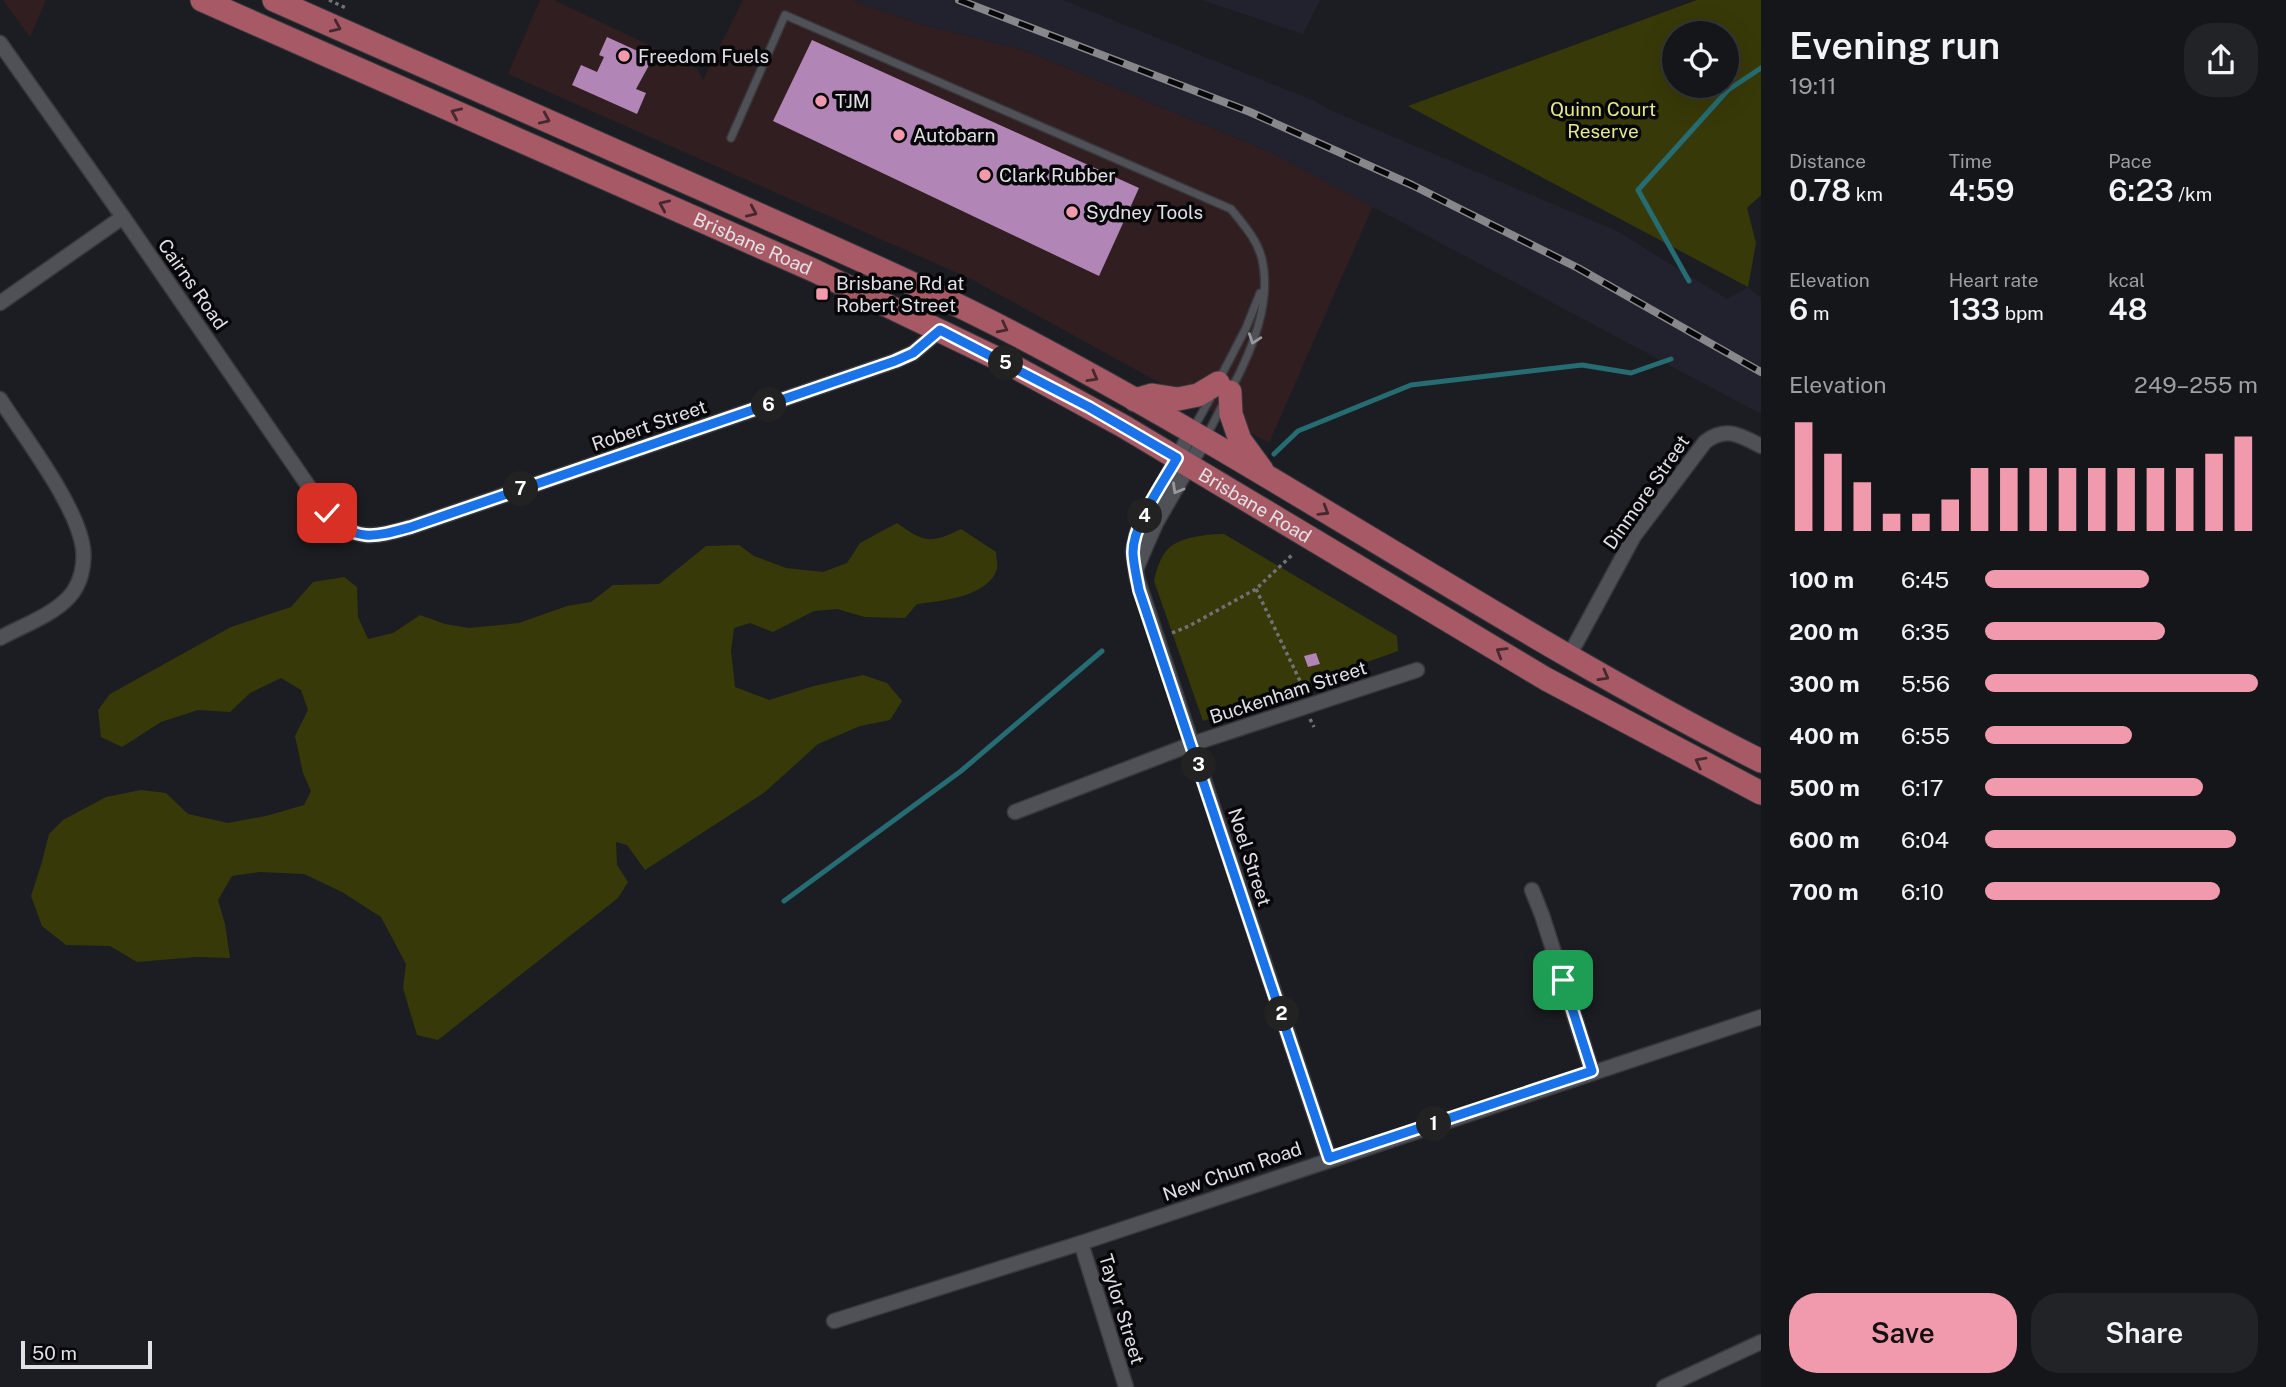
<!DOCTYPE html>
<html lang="en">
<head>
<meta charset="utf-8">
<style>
  :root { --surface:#15161a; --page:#222327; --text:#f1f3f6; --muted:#9d9fa2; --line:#343539; --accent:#f29aad }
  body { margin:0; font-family:"Public Sans",sans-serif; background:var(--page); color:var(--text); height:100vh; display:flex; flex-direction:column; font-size:26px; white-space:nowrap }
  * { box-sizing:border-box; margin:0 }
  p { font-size:23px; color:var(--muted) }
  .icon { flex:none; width:38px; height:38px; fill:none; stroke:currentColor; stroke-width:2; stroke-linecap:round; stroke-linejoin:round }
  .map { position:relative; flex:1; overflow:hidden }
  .side { display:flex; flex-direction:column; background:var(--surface); width:525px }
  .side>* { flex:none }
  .fabs { position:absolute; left:1662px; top:21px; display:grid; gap:14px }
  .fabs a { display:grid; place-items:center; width:77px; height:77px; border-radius:50%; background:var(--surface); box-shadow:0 7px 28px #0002,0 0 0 2px var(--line); font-size:35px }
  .scale { position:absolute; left:21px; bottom:18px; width:131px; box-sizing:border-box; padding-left:7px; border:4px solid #e1e1e5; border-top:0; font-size:19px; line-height:24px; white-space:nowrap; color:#e1e1e5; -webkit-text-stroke:5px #070709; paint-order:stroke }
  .pin { position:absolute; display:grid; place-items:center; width:60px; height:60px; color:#fff; margin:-30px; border-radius:14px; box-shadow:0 4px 10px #0006 }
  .km { position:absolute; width:35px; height:35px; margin:-18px; border-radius:50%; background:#222; color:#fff; font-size:19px; line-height:35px; text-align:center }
  .round { display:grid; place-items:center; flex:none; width:74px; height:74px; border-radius:28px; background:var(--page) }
  .head { display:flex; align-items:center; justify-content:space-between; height:119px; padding:0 28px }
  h1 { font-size:38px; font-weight:600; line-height:52px }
  .metrics { display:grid; grid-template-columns:repeat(3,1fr); gap:10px; height:119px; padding:7px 28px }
  .metrics div { display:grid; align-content:center }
  .metrics b { font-size:30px; font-weight:600 }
  .metrics small { font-size:19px; font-weight:400 }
  .metrics p { font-size:19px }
  .chart { height:196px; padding:14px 28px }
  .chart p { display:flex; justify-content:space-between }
  .chart svg { width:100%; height:126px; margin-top:7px; stroke:var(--accent); stroke-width:6 }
  .primary-button { display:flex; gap:14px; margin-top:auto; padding:14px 28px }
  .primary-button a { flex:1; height:80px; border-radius:28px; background:var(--accent); color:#111; font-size:28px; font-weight:600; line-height:80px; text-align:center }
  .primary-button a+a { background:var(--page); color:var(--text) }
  ul { padding:0 28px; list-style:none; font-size:23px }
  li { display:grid; grid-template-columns:112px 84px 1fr; align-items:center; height:52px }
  li i { height:18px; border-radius:9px; background:var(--accent) }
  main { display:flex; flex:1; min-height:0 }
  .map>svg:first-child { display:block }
  .commercial { fill:#311e20 }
  .built { fill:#21222d }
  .green { fill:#383908; fill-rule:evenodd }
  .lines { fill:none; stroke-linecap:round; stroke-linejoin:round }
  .stream { stroke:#256d72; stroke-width:5 }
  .building { fill:#b285b7 }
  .service-casing { stroke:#37373c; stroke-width:10 }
  .minor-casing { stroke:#37373c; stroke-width:17 }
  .primary-casing { stroke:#37373c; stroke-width:25 }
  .path { stroke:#717176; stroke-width:3.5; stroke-dasharray:3.5 3.5; stroke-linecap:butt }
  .service { stroke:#505057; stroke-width:7 }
  .minor { stroke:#505057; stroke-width:14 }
  .primary { stroke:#a75a66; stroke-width:23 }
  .rail-casing { stroke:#88888c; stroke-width:8 }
  .rail { stroke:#070709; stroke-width:5; stroke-dasharray:16; stroke-linecap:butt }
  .oneway { stroke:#47282e }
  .oneway2 { stroke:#98989e }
  .route-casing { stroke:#fff; stroke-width:14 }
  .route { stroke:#1a73e8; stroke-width:9 }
  .poi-dot { fill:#f29aad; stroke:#070709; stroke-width:2.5 }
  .labels { text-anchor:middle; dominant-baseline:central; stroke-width:7; stroke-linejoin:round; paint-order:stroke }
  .poi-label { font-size:19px; fill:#e1e1e5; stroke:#070709; text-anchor:start }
  .park-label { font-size:19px; fill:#e5e98b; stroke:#070709 }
  .street-label { font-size:19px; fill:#e1e1e5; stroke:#070709 }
</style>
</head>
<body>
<main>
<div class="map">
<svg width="1761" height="1387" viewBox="0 0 1761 1387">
  <rect width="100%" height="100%" fill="#1c1d22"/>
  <g class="commercial">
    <path d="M 3,0 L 46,0 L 30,37 Z"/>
    <path d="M 540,0 L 554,0 L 697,68 L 703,80 L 743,0 L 851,0 L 924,25 L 1024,50 L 1270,152 L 1373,206 L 1269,443 L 973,280 L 508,74 Z"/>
  </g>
  <g class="built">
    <path d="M 851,0 L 1063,0 L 1317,102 L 1330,110 L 1617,231 L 1727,299 L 1748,287 L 1761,298 L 1761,414 L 1270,152 L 1024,50 L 924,25 Z"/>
    <path d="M 1202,0 L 1320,0 L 1303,34 Z"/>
  </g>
  <g class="green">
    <path d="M 1697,0 L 1761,0 L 1761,195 L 1747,208 L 1756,243 L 1748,287 L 1408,106 ZM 1727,33 L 1727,86 L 1675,86 L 1675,33 Z"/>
    <path d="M 897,523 C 925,543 930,544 961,529 L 996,552 C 996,556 998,564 997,569 C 988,597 941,601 917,604 L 905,618 L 865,617 L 837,609 L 814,611 L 773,632 L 750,623 L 734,628 L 731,651 L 735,687 L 769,700 L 814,686 L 863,675 L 887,683 L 902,701 L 890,720 L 860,726 L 818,744 L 765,792 L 645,870 L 627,845 L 616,842 L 617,865 L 628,882 L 618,898 L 438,1040 L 417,1035 L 403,988 L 406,964 L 381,917 L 342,892 L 304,874 L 260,872 L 232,876 L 218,900 L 225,924 L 230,958 L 196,957 L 137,962 L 110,946 L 66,945 L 42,926 L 31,896 L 42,862 L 49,834 L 63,820 L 106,797 L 141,790 L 166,793 L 188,814 L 228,823 L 266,816 L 304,805 L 311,791 L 303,773 L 295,736 L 308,710 L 301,690 L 281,678 L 250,693 L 230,712 L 198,710 L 161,722 L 122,747 L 101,737 L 98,710 L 110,694 L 231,627 L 291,607 L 313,582 L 344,577 L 357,587 L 358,617 L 368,639 L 393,633 L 420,615 L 445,624 L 469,628 L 519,623 L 567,606 L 591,602 L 613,585 L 659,584 L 706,546 L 739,545 L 754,556 L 786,568 L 823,572 L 847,563 L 860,543 Z"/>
    <path d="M 1224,534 L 1397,636 L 1398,651 L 1203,721 L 1154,581 C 1156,571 1160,558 1167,550 C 1178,537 1208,534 1224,534 Z"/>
  </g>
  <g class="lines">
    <g class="stream">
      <path d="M 1689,281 L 1638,190 L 1728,90 L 1761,68"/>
      <path d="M 1274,454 L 1298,431 L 1411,385 L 1582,365 L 1631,373 L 1671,359"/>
      <path d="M 784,901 L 961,771 L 1102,651"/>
    </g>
  </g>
  <g class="building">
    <path d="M 607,37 L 653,58 L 636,89 L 646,93 L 637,114 L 572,85 L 581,65 L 597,72 L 604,57 L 599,55 Z"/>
    <path d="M 812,40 L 1139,188 L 1099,276 L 773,121 Z"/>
    <path d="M 1316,653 L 1320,664 L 1308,667 L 1304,656 Z"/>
  </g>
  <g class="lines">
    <g class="service-casing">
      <g id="service">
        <path d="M 731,138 L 785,15 L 1231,209 C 1243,224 1257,239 1262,259 C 1272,302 1252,350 1232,388"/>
        <path d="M 1219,380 L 1246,328 L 1260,293"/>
        <path d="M 1193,429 L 1211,397"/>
        <path d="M 1206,437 L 1223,404"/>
      </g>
    </g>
    <g class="minor-casing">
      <g id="minor">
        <path d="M 0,43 L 123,217 L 327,513 C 355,543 375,537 411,527 L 895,361 L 913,353 L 940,330"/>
        <path d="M 0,303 L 123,217"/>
        <path d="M 0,399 C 24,437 77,505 83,548 C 85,565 81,584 69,597 C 53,615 20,627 0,638"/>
        <path d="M 1191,432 L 1137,533 L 1133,551 L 1137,578 L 1329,1158"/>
        <path d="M 1137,567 L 1156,523 L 1204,440"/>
        <path d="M 1569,656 L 1634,536 L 1705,442 C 1726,426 1740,435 1761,446"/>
        <path d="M 1015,812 L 1192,744 L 1417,670"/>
        <path d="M 1532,890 L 1542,915 L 1592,1071"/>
        <path d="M 1081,1243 L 1126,1387"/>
        <path d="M 834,1321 L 1081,1243 L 1761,1017"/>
        <path d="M 1664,1387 L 1761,1342"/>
      </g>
    </g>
    <g class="primary-casing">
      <g id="primary">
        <path id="s1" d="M 202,0 L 813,270 L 1015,367 L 1123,426 L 1546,679 L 1761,793"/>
        <path d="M 274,0 C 418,63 561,127 704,190 C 820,242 936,291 1047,351 C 1289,480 1516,637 1761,761"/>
        <path d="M 1230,392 L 1231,414 L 1240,440 L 1262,470"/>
        <path d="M 1135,400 L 1152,395 L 1178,399 L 1198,395 L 1218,383"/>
      </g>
    </g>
    <g class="path">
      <path d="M 329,0 L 346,8"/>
      <path d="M 1256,589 L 1300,681 L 1303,692"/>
      <path d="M 1172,633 L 1189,626 L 1256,589 L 1292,555"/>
      <path d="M 1310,719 L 1314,727"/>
    </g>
    <use href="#service" class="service"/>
    <use href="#minor" class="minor"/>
    <use href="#primary" class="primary"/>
    <g class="rail-casing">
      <path id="rail" d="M 959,0 L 1250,112 L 1412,185 L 1578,268 L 1761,372"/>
    </g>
    <use href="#rail" class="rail"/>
  </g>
  <defs><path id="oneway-chevron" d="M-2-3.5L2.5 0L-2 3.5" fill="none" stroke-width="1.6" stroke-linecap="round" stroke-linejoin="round" transform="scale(1.75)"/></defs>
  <g class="oneway">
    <use href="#oneway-chevron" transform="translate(336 27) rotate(24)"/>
    <use href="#oneway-chevron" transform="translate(456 113) rotate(-156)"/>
    <use href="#oneway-chevron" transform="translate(545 119) rotate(24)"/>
    <use href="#oneway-chevron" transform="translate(664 205) rotate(-156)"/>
    <use href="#oneway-chevron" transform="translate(752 212) rotate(24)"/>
    <use href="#oneway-chevron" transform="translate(1003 328) rotate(27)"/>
    <use href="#oneway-chevron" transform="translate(1093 377) rotate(29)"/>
    <use href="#oneway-chevron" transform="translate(1324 511) rotate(31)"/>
    <use href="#oneway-chevron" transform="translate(1501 652) rotate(-149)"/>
    <use href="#oneway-chevron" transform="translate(1604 676) rotate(29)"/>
    <use href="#oneway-chevron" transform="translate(1700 762) rotate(-152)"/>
  </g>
  <g class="oneway2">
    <use href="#oneway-chevron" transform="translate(1254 339) rotate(109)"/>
    <use href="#oneway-chevron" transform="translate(1177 489) rotate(120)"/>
  </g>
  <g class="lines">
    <g class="route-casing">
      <path id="route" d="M 327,513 C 355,543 375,537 411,527 L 895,361 L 913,353 L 940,330 L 1089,407 L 1177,458 C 1163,483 1133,524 1133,552 C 1133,562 1137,579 1139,590 L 1329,1158 L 1592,1071 L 1563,980"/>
    </g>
    <use href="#route" class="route"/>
  </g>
  <g class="poi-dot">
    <circle cx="624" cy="56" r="7"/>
    <circle cx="821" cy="101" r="7"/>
    <circle cx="899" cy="135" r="7"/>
    <circle cx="985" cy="175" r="7"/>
    <circle cx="1072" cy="212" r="7"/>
    <rect x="815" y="287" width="14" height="14" rx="3.5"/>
  </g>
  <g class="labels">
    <g class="poi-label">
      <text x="638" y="56">Freedom Fuels</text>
      <text x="835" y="101">TJM</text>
      <text x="913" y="135">Autobarn</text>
      <text x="999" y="175">Clark Rubber</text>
      <text x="1086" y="212">Sydney Tools</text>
      <text x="836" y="283">Brisbane Rd at<tspan x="836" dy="22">Robert Street</tspan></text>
    </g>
    <g class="park-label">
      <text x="1603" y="109">Quinn Court<tspan x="1603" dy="22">Reserve</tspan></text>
    </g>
    <g class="street-label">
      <text stroke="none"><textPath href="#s1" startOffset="602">Brisbane Road</textPath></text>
      <text transform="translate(193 284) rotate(55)">Cairns Road</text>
      <text transform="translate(649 425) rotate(-19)">Robert Street</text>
      <text transform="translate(1646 492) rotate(-55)">Dinmore Street</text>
      <text stroke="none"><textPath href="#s1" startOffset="1169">Brisbane Road</textPath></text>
      <text transform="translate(1288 692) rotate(-18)">Buckenham Street</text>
      <text transform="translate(1250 857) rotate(72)">Noel Street</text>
      <text transform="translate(1232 1171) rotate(-19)">New Chum Road</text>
      <text transform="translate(1122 1309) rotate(73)">Taylor Street</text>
    </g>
  </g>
</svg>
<div class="fabs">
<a><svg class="icon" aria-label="locate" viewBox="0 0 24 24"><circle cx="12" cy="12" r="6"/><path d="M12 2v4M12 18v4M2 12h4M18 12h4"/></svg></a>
</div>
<div class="scale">50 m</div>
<div class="pin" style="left:1563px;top:980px;background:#1e9e55"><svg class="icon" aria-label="arrive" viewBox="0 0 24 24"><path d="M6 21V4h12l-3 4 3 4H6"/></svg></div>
<div class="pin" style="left:327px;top:513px;background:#d93025"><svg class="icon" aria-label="check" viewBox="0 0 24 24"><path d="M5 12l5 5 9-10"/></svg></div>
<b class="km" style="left:1434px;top:1124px">1</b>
<b class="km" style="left:1282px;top:1014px">2</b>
<b class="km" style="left:1199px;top:765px">3</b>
<b class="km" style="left:1145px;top:516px">4</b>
<b class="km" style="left:1006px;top:363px">5</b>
<b class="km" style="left:769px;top:405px">6</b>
<b class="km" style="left:521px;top:489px">7</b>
</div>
<section class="side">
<div class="head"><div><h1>Evening run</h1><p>19:11</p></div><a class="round"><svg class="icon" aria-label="share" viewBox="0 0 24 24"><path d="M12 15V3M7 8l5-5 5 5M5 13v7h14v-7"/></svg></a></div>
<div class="metrics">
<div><p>Distance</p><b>0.78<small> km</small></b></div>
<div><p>Time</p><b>4:59</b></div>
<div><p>Pace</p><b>6:23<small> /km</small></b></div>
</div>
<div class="metrics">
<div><p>Elevation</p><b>6<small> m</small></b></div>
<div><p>Heart rate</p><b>133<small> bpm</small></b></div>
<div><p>kcal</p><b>48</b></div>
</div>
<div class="chart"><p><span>Elevation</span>249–255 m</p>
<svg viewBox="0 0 160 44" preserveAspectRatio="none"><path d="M5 44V6M15 44V17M25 44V27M35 44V38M45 44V38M55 44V33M65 44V22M75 44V22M85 44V22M95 44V22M105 44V22M115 44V22M125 44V22M135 44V22M145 44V17M155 44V11"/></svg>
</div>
<ul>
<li><b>100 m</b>6:45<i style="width:60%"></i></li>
<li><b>200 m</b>6:35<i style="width:66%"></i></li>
<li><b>300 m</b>5:56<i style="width:100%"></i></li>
<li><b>400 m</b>6:55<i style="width:54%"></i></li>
<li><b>500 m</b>6:17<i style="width:80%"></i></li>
<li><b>600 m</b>6:04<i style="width:92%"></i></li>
<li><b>700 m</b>6:10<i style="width:86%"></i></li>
</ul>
<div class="primary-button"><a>Save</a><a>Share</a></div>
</section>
</main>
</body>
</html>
